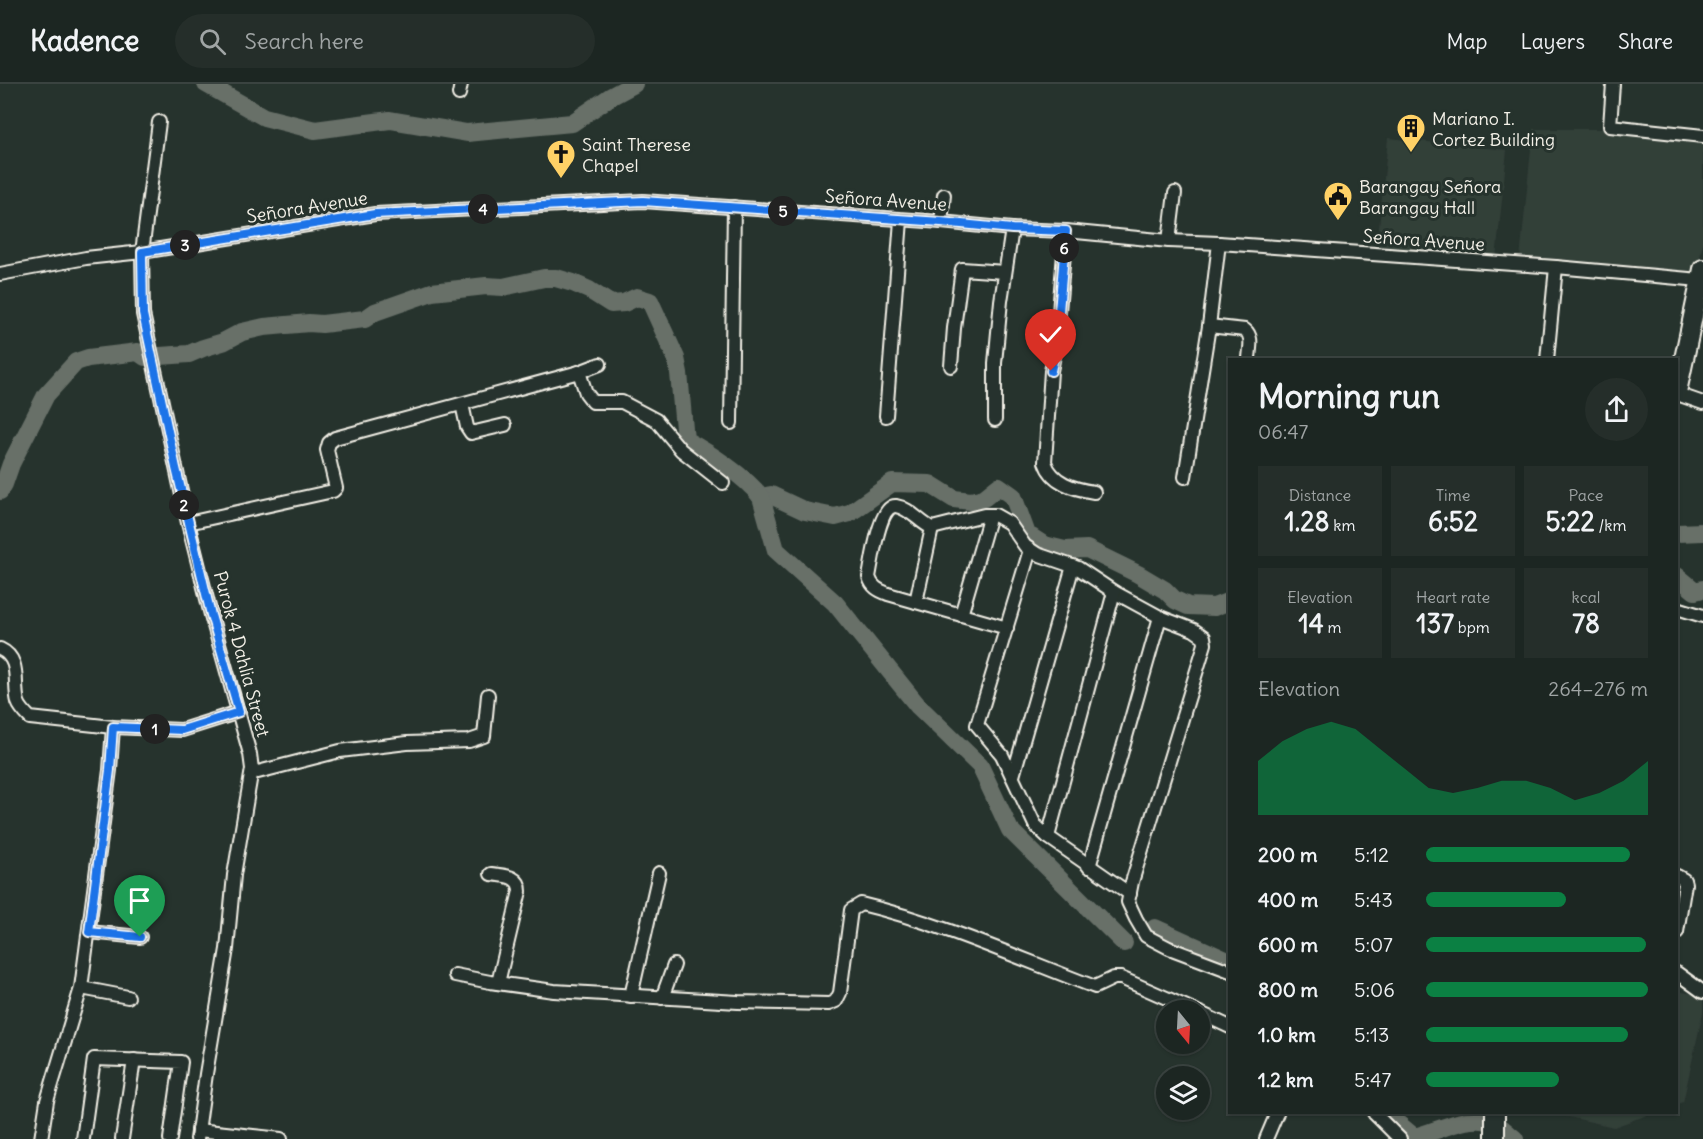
<!DOCTYPE html>
<html lang="en">
<head>
<meta charset="utf-8">
<style>
  :root { --surface:#1c2622; --page:#252e2a; --text:#f1f3f6; --muted:#a0a5a5; --line:#3a4340; --accent:#0b8043 }
  body { margin:0; font-family:Delius,sans-serif; background:var(--page); color:var(--text); height:100vh; display:flex; flex-direction:column; font-size:22px; white-space:nowrap }
  * { box-sizing:border-box; margin:0 }
  p { font-size:20px; color:var(--muted) }
  .icon { flex:none; width:33px; height:33px; fill:none; stroke:currentColor; stroke-width:2; stroke-linecap:round; stroke-linejoin:round }
  .map { position:relative; flex:1; overflow:hidden }
  .panel { position:absolute; left:1228px; top:274px; width:450px; height:756px; display:flex; flex-direction:column; background:var(--surface); border-radius:0px; box-shadow:0 2px 4px #0004,0 0 0 2px var(--line) }
  .panel>* { flex:none }
  .needle { width:39px; rotate:162deg }
  .controls { position:absolute; left:1156px; top:916px; display:grid; gap:12px }
  .controls a { display:grid; place-items:center; width:54px; height:54px; border-radius:50%; background:var(--surface); box-shadow:0 2px 4px #0004,0 0 0 2px var(--line); font-size:30px }
  .pin { position:absolute; display:grid; place-items:center; width:51px; height:51px; color:#fff; margin:-62px -26px; border-radius:50% 50% 50% 0; rotate:-45deg; box-shadow:0 0 6px #0007 }
  .pin .icon { rotate:45deg }
  .km { position:absolute; width:30px; height:30px; margin:-15px; border-radius:50%; background:#222; color:#fff; font-size:16px; line-height:30px; text-align:center }
  .round { display:grid; place-items:center; flex:none; width:63px; height:63px; border-radius:32px; background:var(--page) }
  .head { display:flex; align-items:center; justify-content:space-between; height:102px; padding:0 30px }
  h1 { font-size:33px; font-weight:800; line-height:45px }
  .metrics { display:grid; grid-template-columns:repeat(3,1fr); gap:9px; height:102px; padding:6px 30px }
  .metrics div { display:grid; align-content:center; border-radius:0px; background:var(--page); text-align:center }
  .metrics b { font-size:26px; font-weight:800 }
  .metrics small { font-size:16px; font-weight:400 }
  .metrics p { font-size:16px }
  .chart { height:168px; padding:12px 30px }
  .chart p { display:flex; justify-content:space-between }
  .chart svg { width:100%; height:108px; margin-top:6px; fill:var(--accent); opacity:.7 }
  ul { padding:0 30px; list-style:none; font-size:20px }
  li { display:grid; grid-template-columns:96px 72px 1fr; align-items:center; height:45px }
  li i { height:15px; border-radius:8px; background:var(--accent) }
  header { display:flex; align-items:center; gap:36px; box-sizing:border-box; height:84px; padding:0 30px; background:var(--surface); border-bottom:2px solid var(--line) }
  header strong { font-size:28px }
  nav { display:flex; gap:33px; margin-inline-start:auto; font-size:21px }
  .search { width:420px; height:54px; background:var(--page); display:flex; align-items:center; gap:15px; box-sizing:border-box; padding:0 21px; border-radius:33px; color:var(--muted); font-size:22px }
  .map>svg:first-child { display:block }
  .built { fill:#333f39 }
  .lines { fill:none; stroke-linecap:round; stroke-linejoin:round }
  .river { stroke:#676f68; stroke-width:18 }
  .street-casing { stroke:#f4f1e8; stroke-width:16 }
  .primary-casing { stroke:#f4f1e8; stroke-width:22 }
  .street { stroke:#26332d; stroke-width:12 }
  .primary { stroke:#26332d; stroke-width:18 }
  .route-casing { stroke:#fff; stroke-width:12 }
  .route { stroke:#1a73e8; stroke-width:8 }
  .labels { text-anchor:middle; dominant-baseline:central; stroke-width:6; stroke-linejoin:round; paint-order:stroke }
  .poi-label { font-size:18px; fill:#f4f1e8; stroke:#26332d; text-anchor:start }
  .street-label { font-size:18px; fill:#f4f1e8; stroke:#26332d }
</style>
</head>
<body>
<header>
<strong>Kadence</strong>
<div class="search"><svg class="icon" aria-label="search" viewBox="0 0 24 24"><circle cx="10" cy="10" r="6"/><path d="M15 15l6 6"/></svg>Search here</div>
<nav><a>Map</a><a>Layers</a><a>Share</a></nav>
</header>
<div class="map">
<svg width="1703" height="1055" viewBox="0 0 1703 1055">
  <rect width="100%" height="100%" fill="#26332d"/>
  <filter id="ink" filterUnits="userSpaceOnUse"><feTurbulence type="fractalNoise" baseFrequency=".0167" numOctaves="2"/><feDisplacementMap in="SourceGraphic" scale="12" xChannelSelector="R" yChannelSelector="G"/><feConvolveMatrix kernelMatrix="1 2 1 2 8 2 1 2 1" color-interpolation-filters="sRGB"/></filter>
  <g filter="url(#ink)">
    <g class="built">
      <path d="M 1533,45 L 1609,45 L 1703,56 L 1703,160 L 1696,191 L 1520,175 Z"/>
      <path d="M 1388,54 L 1507,66 L 1496,175 L 1377,164 Z"/>
      <path d="M 1677,907 L 1703,912 L 1703,928 L 1683,1018 L 1677,1020 Z"/>
      <path d="M 1551,1029 L 1653,1029 L 1614,1043 Z"/>
    </g>
    <g class="lines">
      <g class="river">
        <path d="M 206,0 L 264,33 L 315,46 L 390,36 L 467,49 L 572,39 L 610,13 L 634,0"/>
        <path d="M 0,407 L 4,400 L 11,380 L 46,311 L 76,278 L 88,274 L 138,268 L 145,273 L 189,270 L 203,264 L 223,258 L 242,248 L 264,243 L 309,239 L 322,240 L 365,235 L 375,228 L 432,208 L 486,202 L 503,203 L 544,194 L 556,194 L 573,199 L 589,206 L 611,220 L 624,219 L 637,213 L 650,217 L 676,274 L 679,289 L 685,356 C 709,369 745,392 761,413 L 771,411 L 805,427 L 835,433 L 850,429 L 892,399 L 930,400 L 954,415 L 971,417 L 984,414 L 999,402 L 1013,412 L 1027,450 L 1044,461 L 1065,466 L 1087,465 L 1138,490 L 1165,506 L 1175,516 L 1188,522 L 1214,523 L 1230,517"/>
        <path d="M 761,413 L 776,466 L 835,519 L 918,622 L 980,682 L 1010,746 L 1124,859"/>
        <path d="M 1677,449 L 1703,448"/>
        <path d="M 1677,492 L 1695,507 L 1703,505"/>
        <path d="M 1155,844 L 1230,878"/>
        <path d="M 1389,1029 L 1396,1038 L 1414,1053 C 1437,1048 1469,1029 1492,1038 C 1500,1041 1508,1050 1515,1055"/>
      </g>
      <g class="street-casing">
        <g id="street">
          <path d="M 1613,0 L 1610,42 L 1703,52"/>
          <path d="M 459,10 L 461,0"/>
          <path d="M 159,38 L 142,168 L 143,230 L 188,439 L 211,531 L 250,670 L 252,685 L 234,791 L 227,865 L 206,990 L 197,1055"/>
          <path d="M 941,138 L 944,111"/>
          <path d="M 1066,147 L 1056,262 L 1051,287 L 1045,378 C 1052,399 1074,405 1094,408"/>
          <path d="M 1169,157 L 1175,109"/>
          <path d="M 0,190 L 86,174 L 142,168 L 375,130 L 643,117 L 941,138 L 1012,145 L 1066,147 L 1169,157 L 1219,159 L 1556,183 L 1700,196"/>
          <path d="M 1209,242 L 1245,246 C 1254,253 1249,266 1249,276"/>
          <path d="M 1547,276 L 1556,183"/>
          <path d="M 951,282 L 954,244 L 962,185 L 1005,188"/>
          <path d="M 579,288 L 586,309 L 593,318 L 622,318 L 656,336 L 681,366 L 723,399"/>
          <path d="M 1677,310 L 1703,319"/>
          <path d="M 462,320 L 467,343 L 471,349 L 505,341"/>
          <path d="M 886,332 L 901,136"/>
          <path d="M 995,336 L 995,279 L 1001,217 L 1012,145"/>
          <path d="M 731,339 L 734,123"/>
          <path d="M 1185,393 L 1209,242 L 1219,159"/>
          <path d="M 188,439 L 333,407 L 336,404 L 327,366 L 329,359 L 335,354 L 579,288 L 600,280"/>
          <path d="M 1030,466 L 977,641 L 1002,671 L 1035,741 L 1048,753 L 1130,810"/>
          <path d="M 916,518 L 932,444"/>
          <path d="M 1677,524 L 1703,532"/>
          <path d="M 961,531 L 990,431"/>
          <path d="M 1007,544 L 888,510 C 878,506 872,503 869,493 C 872,479 879,420 896,422 C 910,424 920,439 932,444 L 984,431 L 995,431 L 1009,439 L 1025,462 L 1037,470 L 1078,484 L 1114,508 L 1160,533 L 1194,546 L 1204,553 L 1205,560 L 1132,798 L 1128,818 L 1136,835 L 1146,852 L 1169,864 L 1230,887"/>
          <path d="M 0,565 C 22,575 13,600 18,618 C 20,624 26,630 30,634 L 113,643 L 182,646 L 239,628"/>
          <path d="M 252,685 L 258,688 L 340,667 L 407,659 L 469,657 L 484,652 L 488,611"/>
          <path d="M 1013,692 L 1073,482"/>
          <path d="M 1048,753 L 1114,508"/>
          <path d="M 1089,783 L 1160,533"/>
          <path d="M 491,790 C 504,792 520,791 520,807 L 498,899"/>
          <path d="M 1677,792 L 1684,796 L 1685,800 L 1677,848"/>
          <path d="M 89,848 L 140,853"/>
          <path d="M 1677,889 L 1703,908"/>
          <path d="M 455,891 L 490,898 L 554,907 L 738,918 L 829,920 L 836,917 L 840,909 L 851,826 L 861,820 C 941,839 1018,874 1095,903 L 1114,894 L 1121,894 L 1196,927"/>
          <path d="M 81,904 L 128,913"/>
          <path d="M 631,912 L 659,789"/>
          <path d="M 662,914 L 674,881"/>
          <path d="M 1200,929 L 1230,943"/>
          <path d="M 1374,1029 L 1400,1055"/>
          <path d="M 198,1046 L 281,1055"/>
          <path d="M 41,1055 L 47,1017 L 81,904 L 110,686 L 113,643"/>
          <path d="M 83,1055 L 94,975 L 181,978 L 170,1055"/>
          <path d="M 122,1055 L 134,976"/>
          <path d="M 1266,1055 L 1277,1029"/>
        </g>
      </g>
      <g class="primary-casing">
        <g id="primary">
          <path d="M 1677,308 L 1703,185"/>
          <path d="M 1495,1055 L 1495,1029"/>
        </g>
      </g>
      <use href="#street" class="street"/>
      <use href="#primary" class="primary"/>
    </g>
  </g>
  <g class="lines" filter="url(#ink)">
    <g class="route-casing">
      <path id="route" d="M 140,853 L 89,848 L 110,686 L 113,643 L 182,646 L 239,628 L 211,531 L 176,384 L 143,230 L 142,168 L 375,130 L 643,117 L 941,138 L 1012,145 L 1066,147 L 1056,262 L 1051,287"/>
    </g>
    <use href="#route" class="route"/>
  </g>
  <defs>
    <g id="building-pin" transform="scale(1.5)"><path d="M0 17L-7.5 6A9.5 9.5 0 1 1 7.5 6Z" fill="#ffd166" stroke="#26332d"/><path d="M-4-6H4V6H1V3H-1V6H-4ZM-2.5-4.3h1.7v1.8h-1.7ZM.8-4.3h1.7v1.8H.8ZM-2.5-1h1.7V.8h-1.7ZM.8-1h1.7V.8H.8Z" fill="#111"/></g>
    <g id="church-pin" transform="scale(1.5)"><path d="M0 17L-7.5 6A9.5 9.5 0 1 1 7.5 6Z" fill="#ffd166" stroke="#26332d"/><path d="M-1.2-6h2.4v3.5h3.3v2.4h-3.3V6h-2.4V-.1h-3.3v-2.4h3.3Z" fill="#111"/></g>
    <g id="civic-pin" transform="scale(1.5)"><path d="M0 17L-7.5 6A9.5 9.5 0 1 1 7.5 6Z" fill="#ffd166" stroke="#26332d"/><path d="M-.6-6.5H3V-4.5H.6V-3L4-1V1h2V6H-6V1h2V-1L-.6-3ZM-1.2 2.5V6h2.4V2.5Z" fill="#111"/></g>
  </defs>
  <g fill-rule="evenodd">
    <use href="#building-pin" x="1411" y="44"/>
    <use href="#church-pin" x="561" y="70"/>
    <use href="#civic-pin" x="1338" y="112"/>
  </g>
  <g class="labels">
    <g class="poi-label">
      <text x="1432" y="34">Mariano I.<tspan x="1432" dy="21">Cortez Building</tspan></text>
      <text x="582" y="60">Saint Therese<tspan x="582" dy="21">Chapel</tspan></text>
      <text x="1359" y="102">Barangay Señora<tspan x="1359" dy="21">Barangay Hall</tspan></text>
    </g>
    <g class="street-label">
      <text transform="translate(886 116) rotate(4)">Señora Avenue</text>
      <text transform="translate(307 123) rotate(-9)">Señora Avenue</text>
      <text transform="translate(1424 156) rotate(4)">Señora Avenue</text>
      <text transform="translate(242 570) rotate(75)">Purok 4 Dahlia Street</text>
    </g>
  </g>
</svg>
<div class="controls">
<a><svg class="needle" viewBox="-14 -14 28 28"><path d="M0-13l5 13h-10z" fill="#e53935"/><path d="M0 13l5-13h-10z" fill="#a0a5a5"/></svg></a>
<a><svg class="icon" aria-label="layers" viewBox="0 0 24 24"><path d="M12 4l9 5-9 5-9-5zM3 14l9 5 9-5"/></svg></a>
</div>
<div class="pin" style="left:140px;top:853px;background:#1e9e55"><svg class="icon" aria-label="arrive" viewBox="0 0 24 24"><path d="M6 21V4h12l-3 4 3 4H6"/></svg></div>
<div class="pin" style="left:1051px;top:287px;background:#d93025"><svg class="icon" aria-label="check" viewBox="0 0 24 24"><path d="M5 12l5 5 9-10"/></svg></div>
<b class="km" style="left:155px;top:645px">1</b>
<b class="km" style="left:184px;top:421px">2</b>
<b class="km" style="left:185px;top:161px">3</b>
<b class="km" style="left:483px;top:125px">4</b>
<b class="km" style="left:783px;top:127px">5</b>
<b class="km" style="left:1064px;top:164px">6</b>
<section class="panel">
<div class="head"><div><h1>Morning run</h1><p>06:47</p></div><a class="round"><svg class="icon" aria-label="share" viewBox="0 0 24 24"><path d="M12 15V3M7 8l5-5 5 5M5 13v7h14v-7"/></svg></a></div>
<div class="metrics">
<div><p>Distance</p><b>1.28<small> km</small></b></div>
<div><p>Time</p><b>6:52</b></div>
<div><p>Pace</p><b>5:22<small> /km</small></b></div>
</div>
<div class="metrics">
<div><p>Elevation</p><b>14<small> m</small></b></div>
<div><p>Heart rate</p><b>137<small> bpm</small></b></div>
<div><p>kcal</p><b>78</b></div>
</div>
<div class="chart"><p><span>Elevation</span>264–276 m</p>
<svg viewBox="0 0 160 44" preserveAspectRatio="none"><path d="M0 44V22L10 14L20 9L30 6L40 9L50 17L60 25L70 33L80 35L90 33L100 30L110 30L120 33L130 38L140 35L150 30L160 22V44z"/></svg>
</div>
<ul>
<li><b>200 m</b>5:12<i style="width:92%"></i></li>
<li><b>400 m</b>5:43<i style="width:63%"></i></li>
<li><b>600 m</b>5:07<i style="width:99%"></i></li>
<li><b>800 m</b>5:06<i style="width:100%"></i></li>
<li><b>1.0 km</b>5:13<i style="width:91%"></i></li>
<li><b>1.2 km</b>5:47<i style="width:60%"></i></li>
</ul>
</section>
</div>
</body>
</html>
